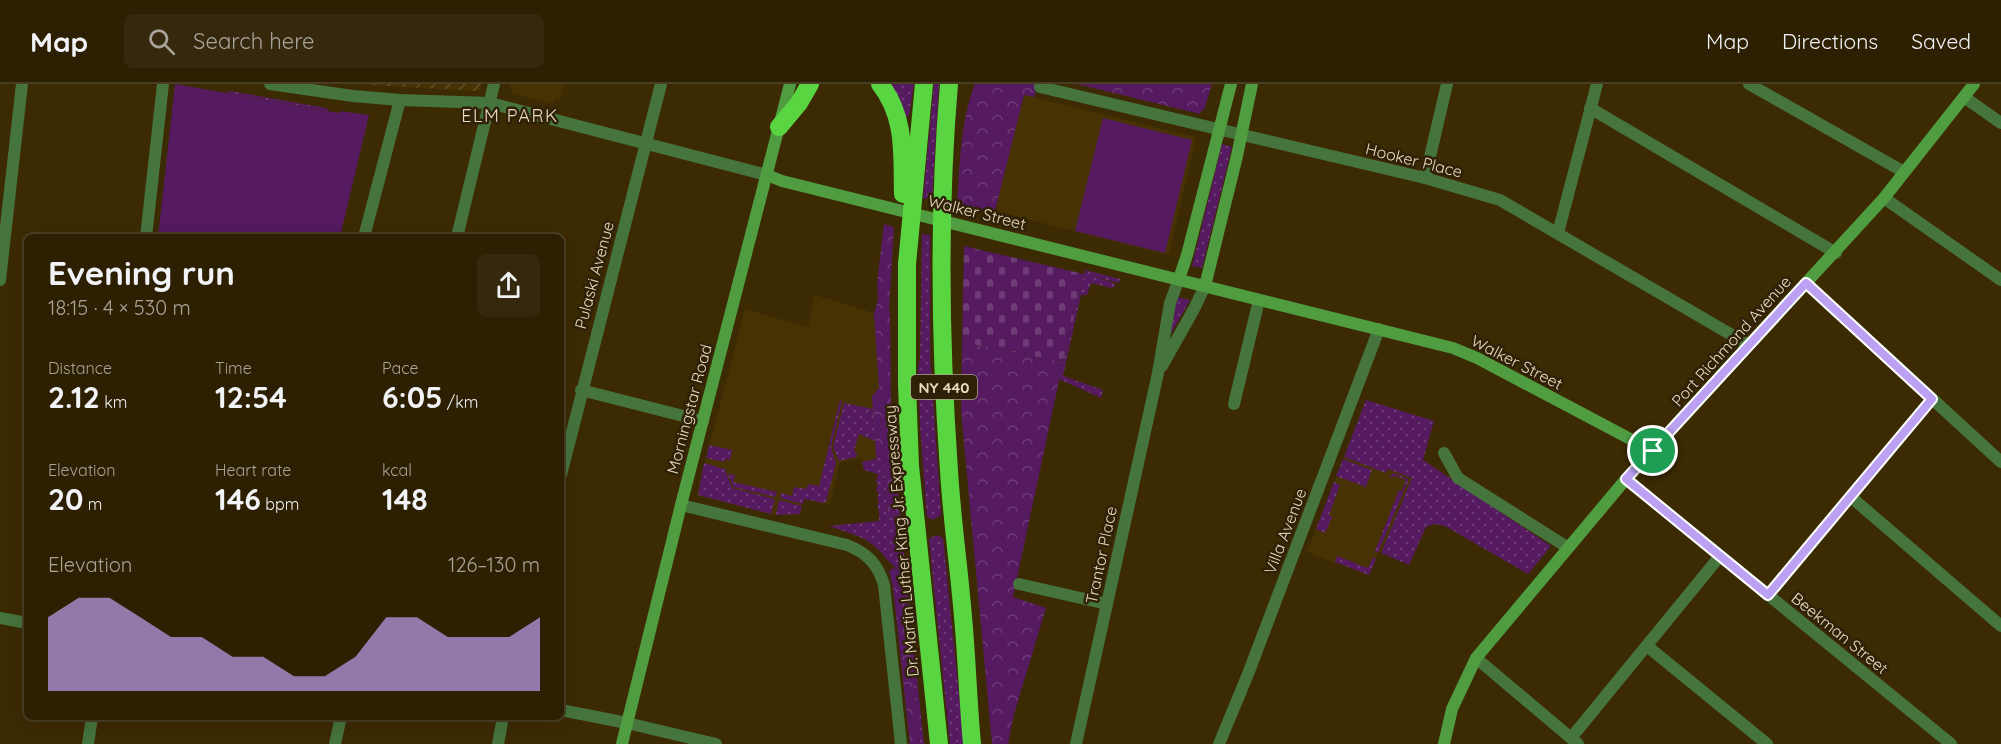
<!DOCTYPE html>
<html lang="en">
<head>
<meta charset="utf-8">
<style>
  :root { --surface:#2d2002; --page:#35280c; --text:#f1f3f6; --muted:#a7a399; --line:#483e24; --accent:#bca0f2 }
  body { margin:0; font-family:Quicksand,sans-serif; background:var(--page); color:var(--text); height:100vh; display:flex; flex-direction:column; font-size:22px; white-space:nowrap }
  * { box-sizing:border-box; margin:0 }
  p { font-size:20px; color:var(--muted) }
  .icon { flex:none; width:33px; height:33px; fill:none; stroke:currentColor; stroke-width:2; stroke-linecap:round; stroke-linejoin:round }
  .map { position:relative; flex:1; overflow:hidden }
  .sheet { position:absolute; left:24px; top:150px; width:540px; height:486px; display:flex; flex-direction:column; background:var(--surface); border-radius:9px; box-shadow:0 6px 24px #0002,0 0 0 2px var(--line) }
  .sheet>* { flex:none }
  .pin { position:absolute; display:grid; place-items:center; width:51px; height:51px; color:#fff; margin:-26px; border:3px solid #fff; border-radius:50%; box-shadow:0 2px 6px #0007 }
  .round { display:grid; place-items:center; flex:none; width:63px; height:63px; border-radius:9px; background:var(--page) }
  .overview { display:flex; align-items:center; justify-content:space-between; height:102px; padding:0 24px }
  h1 { font-size:33px; font-weight:800; line-height:45px }
  .figures { display:grid; grid-template-columns:repeat(3,1fr); gap:9px; height:102px; padding:6px 24px }
  .figures div { display:grid; align-content:center }
  .figures b { font-size:30px; font-weight:800 }
  .figures small { font-size:16px; font-weight:400 }
  .figures p { font-size:16px }
  .chart { height:168px; padding:12px 24px }
  .chart p { display:flex; justify-content:space-between }
  .chart svg { width:100%; height:108px; margin-top:6px; fill:var(--accent); opacity:.7 }
  header { display:flex; align-items:center; gap:36px; box-sizing:border-box; height:84px; padding:0 30px; background:var(--surface); border-bottom:2px solid var(--line) }
  header strong { font-size:28px }
  nav { display:flex; gap:33px; margin-inline-start:auto; font-size:21px }
  .search { width:420px; height:54px; background:var(--page); display:flex; align-items:center; gap:15px; box-sizing:border-box; padding:0 21px; border-radius:9px; color:var(--muted); font-size:22px }
  .map>svg:first-child { display:block }
  .built { fill:#473203 }
  .industrial { fill:url(#industrial-furrows) }
  .grass { fill:url(#grass-dots) }
  .forest { fill:url(#forest-crowns) }
  .cemetery { fill:url(#cemetery-stones) }
  .park { fill:#551a60 }
  .lines { fill:none; stroke-linecap:round; stroke-linejoin:round }
  .street { stroke:#46743d; stroke-width:12 }
  .secondary { stroke:#4f9c41; stroke-width:12 }
  .highway { stroke:#58d540; stroke-width:18 }
  .route-casing { stroke:#fff; stroke-width:12 }
  .route { stroke:#bca0f2; stroke-width:8 }
  .labels { text-anchor:middle; dominant-baseline:central; stroke-width:5; stroke-linejoin:round; paint-order:stroke }
  .shield { fill:#2f2108; stroke:#b0a289; stroke-width:1.5 }
  .shield-label { font-size:15px; font-weight:bold; fill:#e8d9c0 }
  .street-label { font-size:16px; fill:#e8d9c0; stroke:#2f2108 }
  .neighbourhood-label { font-size:18px; letter-spacing:1.5px; fill:#e8d9c0; stroke:#2f2108 }
</style>
</head>
<body>
<header>
<strong>Map</strong>
<div class="search"><svg class="icon" aria-label="search" viewBox="0 0 24 24"><circle cx="10" cy="10" r="6"/><path d="M15 15l6 6"/></svg>Search here</div>
<nav><a>Map</a><a>Directions</a><a>Saved</a></nav>
</header>
<div class="map">
<svg width="2001" height="660" viewBox="0 0 2001 660">
  <defs>
    <pattern id="industrial-furrows" width="10" height="10" patternUnits="userSpaceOnUse" patternTransform="scale(1.5)"><rect width="10" height="10" fill="#473203"/><path d="M-1 1l2-2M0 10L10 0M9 11l2-2" fill="none" stroke="#624f26"/></pattern>
    <pattern id="grass-dots" width="8" height="8" patternUnits="userSpaceOnUse" patternTransform="scale(1.5)"><rect width="8" height="8" fill="#551a60"/><path d="M2 2h.1M6 6h.1" fill="none" stroke="#6d3b75" stroke-width="1.8" stroke-linecap="round"/></pattern>
    <pattern id="forest-crowns" width="20" height="18" patternUnits="userSpaceOnUse" patternTransform="scale(1.5)"><rect width="20" height="18" fill="#551a60"/><path d="M2 6a3 3 0 1 1 6 0M12 15a3 3 0 1 1 6 0" fill="none" stroke="#6d3b75"/></pattern>
    <pattern id="cemetery-stones" width="16" height="16" patternUnits="userSpaceOnUse" patternTransform="scale(1.5)"><rect width="16" height="16" fill="#551a60"/><path d="M2 7V4a2 2 0 0 1 4 0v3zM10 15v-3a2 2 0 0 1 4 0v3z" fill="#6d3b75"/></pattern>
  </defs>
  <rect width="100%" height="100%" fill="#3c2a03"/>
  <g class="built">
    <path d="M 511,0 L 564,0 L 559,17 L 554,15 L 553,20 L 513,10 L 510,4 Z"/>
    <path d="M 1024,11 L 1196,53 L 1169,171 L 995,127 Z"/>
    <path d="M 815,211 L 874,229 L 884,369 L 876,375 L 862,378 L 861,374 L 840,378 L 830,421 L 804,415 L 799,431 L 776,431 L 699,412 L 697,409 L 745,225 L 806,243 L 808,243 Z"/>
    <path d="M 1366,316 L 1434,337 L 1413,394 L 1381,469 L 1379,468 L 1369,491 L 1307,468 Z"/>
  </g>
  <path class="industrial" d="M 353,0 L 481,0 L 480,6 L 477,7 Z"/>
  <g class="grass">
    <path d="M 887,0 L 914,0 L 909,32 L 905,33 Z"/>
    <path d="M 934,0 L 939,0 L 932,116 L 923,114 Z"/>
    <path d="M 230,7 L 326,24 L 329,27 L 227,9 Z"/>
    <path d="M 1222,60 L 1232,63 L 1202,184 L 1192,182 Z"/>
    <path d="M 922,150 L 930,151 L 930,272 L 941,431 L 933,436 L 927,433 L 920,342 L 918,283 L 920,275 Z"/>
    <path d="M 1085,186 L 1120,195 L 1119,199 L 1092,192 L 1114,199 L 1115,202 L 1112,204 L 1091,199 L 1087,211 L 1081,211 L 1063,292 L 1103,306 L 1101,314 L 1059,295 Z"/>
    <path d="M 1177,213 L 1190,216 L 1171,250 L 1170,249 Z"/>
    <path d="M 840,316 L 842,318 L 831,363 L 836,379 L 826,418 L 824,419 L 804,415 L 803,420 L 780,414 L 781,409 L 792,412 L 794,403 L 806,405 L 808,400 L 819,402 Z"/>
    <path d="M 1366,316 L 1434,337 L 1423,376 L 1551,462 L 1528,490 L 1445,442 L 1434,440 L 1426,443 L 1409,481 L 1381,469 L 1412,394 L 1388,385 L 1386,389 L 1344,373 Z"/>
    <path d="M 844,319 L 873,325 L 875,357 L 859,350 L 854,367 L 857,369 L 856,373 L 839,377 L 833,363 Z"/>
    <path d="M 709,361 L 732,366 L 730,376 L 726,375 L 724,378 L 706,374 Z"/>
    <path d="M 884,369 L 888,432 L 900,433 L 924,660 L 920,660 L 900,487 C 888,480 882,466 869,458 C 857,450 842,447 829,442 L 879,437 L 879,425 L 877,423 L 879,416 L 877,415 L 879,408 L 876,407 L 878,399 L 876,398 L 878,390 L 864,386 L 862,378 L 876,375 L 876,371 Z"/>
    <path d="M 1343,375 L 1372,386 L 1366,403 L 1336,392 Z"/>
    <path d="M 704,379 L 725,385 L 732,404 L 775,415 L 771,430 L 698,411 Z"/>
    <path d="M 1393,389 L 1409,395 L 1378,469 L 1375,467 L 1399,406 L 1402,407 L 1406,396 L 1395,392 L 1389,394 Z"/>
    <path d="M 728,390 L 735,391 L 733,398 L 777,408 L 775,413 L 733,403 Z"/>
    <path d="M 1334,398 L 1340,401 L 1329,431 L 1332,433 L 1325,449 L 1316,445 Z"/>
    <path d="M 779,416 L 802,422 L 800,430 L 776,431 Z"/>
    <path d="M 936,451 L 943,454 L 964,660 L 950,660 L 929,455 Z"/>
    <path d="M 1337,472 L 1368,484 L 1373,473 L 1376,475 L 1369,491 L 1335,478 Z"/>
  </g>
  <g class="forest">
    <path d="M 975,0 L 1038,0 L 1034,13 L 1024,11 L 995,127 L 957,121 C 960,80 960,39 975,0 Z"/>
    <path d="M 1077,0 L 1212,0 L 1204,26 L 1201,27 L 1200,30 Z"/>
    <path d="M 884,140 L 894,143 L 889,226 L 890,228 L 891,315 L 900,433 L 888,432 L 884,370 L 876,371 L 872,312 L 879,304 L 874,229 L 878,215 L 877,199 Z"/>
    <path d="M 962,258 L 1063,278 L 1013,513 L 1046,524 L 1014,630 L 1008,660 L 992,660 L 961,327 Z"/>
    <path d="M 893,484 L 897,485 L 902,491 L 920,660 L 910,660 L 893,503 L 889,487 Z"/>
  </g>
  <path class="cemetery" d="M 964,162 L 1084,190 L 1063,278 L 962,258 Z"/>
  <g class="park">
    <path d="M 175,0 L 339,29 L 340,27 L 369,31 L 340,153 L 158,153 Z"/>
    <path d="M 1103,34 L 1192,56 L 1165,169 L 1075,147 Z"/>
  </g>
  <g class="lines">
    <g class="street">
      <path d="M 270,0 L 353,12 L 400,16 L 490,19 L 767,91"/>
      <path d="M 1749,0 L 1904,88"/>
      <path d="M 1040,3 L 1425,94 L 1500,116 L 1749,261"/>
      <path d="M 1964,13 L 2001,39"/>
      <path d="M 1590,24 L 1836,169"/>
      <path d="M 1425,94 L 1447,0"/>
      <path d="M 1884,114 L 2001,196"/>
      <path d="M 1558,149 L 1597,0"/>
      <path d="M 146,153 L 163,0"/>
      <path d="M 364,153 L 400,16"/>
      <path d="M 457,153 L 494,0"/>
      <path d="M 0,196 L 22,0"/>
      <path d="M 1806,199 L 2001,378"/>
      <path d="M 1162,282 L 1194,225 L 1205,202"/>
      <path d="M 581,306 L 703,337"/>
      <path d="M 1234,320 L 1259,216"/>
      <path d="M 1444,369 L 1458,394 L 1567,463"/>
      <path d="M 561,391 L 661,0"/>
      <path d="M 1626,395 L 1951,660"/>
      <path d="M 1851,413 L 2001,542"/>
      <path d="M 681,421 L 847,461 C 867,469 878,480 884,501 L 901,660"/>
      <path d="M 1019,500 L 1107,520"/>
      <path d="M 1768,511 L 1932,315"/>
      <path d="M 0,534 L 27,539"/>
      <path d="M 1647,562 L 1767,660"/>
      <path d="M 1476,574 L 1578,660"/>
      <path d="M 561,626 L 627,639 L 716,660"/>
      <path d="M 1571,654 L 1720,472"/>
      <path d="M 88,660 L 92,633"/>
      <path d="M 335,660 L 341,633"/>
      <path d="M 498,660 L 503,633"/>
      <path d="M 1076,660 L 1158,289 L 1170,219 L 1179,195"/>
      <path d="M 1219,660 L 1248,590 L 1379,245"/>
    </g>
    <g class="secondary">
      <path d="M 767,91 L 782,97 L 1453,264 L 1477,274 L 1653,367"/>
      <path d="M 1179,195 L 1187,171 L 1231,0"/>
      <path d="M 1205,202 L 1237,72 L 1252,0"/>
      <path d="M 622,660 L 681,421 L 790,0"/>
      <path d="M 1444,660 L 1452,625 L 1476,574 L 1626,395 L 1884,114 L 1974,0"/>
    </g>
    <g class="highway">
      <path d="M 880,0 C 906,33 902,70 903,110"/>
      <path d="M 924,0 L 907,180 L 907,301 L 910,382 L 939,660"/>
      <path d="M 949,0 C 938,128 940,259 949,387 C 952,436 959,484 963,533 C 967,575 968,618 972,660"/>
      <path d="M 779,43 L 799,19 L 810,0"/>
    </g>
  </g>
  <g class="lines">
    <g class="route-casing">
      <path id="route" d="M 1806,199 L 1932,315 L 1768,511 L 1626,395 Z"/>
    </g>
    <use href="#route" class="route"/>
  </g>
  <g class="labels">
    <rect class="shield" x="911" y="291" width="66" height="24" rx="4.5"/>
    <g class="shield-label">
      <text x="944" y="303">NY 440</text>
    </g>
    <g class="street-label">
      <text transform="translate(1414 76) rotate(14)">Hooker Place</text>
      <text transform="translate(977 128) rotate(14)">Walker Street</text>
      <text transform="translate(594 191) rotate(-75)">Pulaski Avenue</text>
      <text transform="translate(1731 257) rotate(-48)">Port Richmond Avenue</text>
      <text transform="translate(1517 278) rotate(27)">Walker Street</text>
      <text transform="translate(689 325) rotate(-75)">Morningstar Road</text>
      <text transform="translate(1285 447) rotate(-69)">Villa Avenue</text>
      <text transform="translate(901 457) rotate(-95)">Dr. Martin Luther King Jr. Expressway</text>
      <text transform="translate(1101 471) rotate(-78)">Trantor Place</text>
      <text transform="translate(1840 549) rotate(39)">Beekman Street</text>
    </g>
    <g class="neighbourhood-label">
      <text x="510" y="31">ELM PARK</text>
    </g>
  </g>
</svg>
<div class="pin" style="left:1653px;top:367px;background:#1e9e55"><svg class="icon" aria-label="arrive" viewBox="0 0 24 24"><path d="M6 21V4h12l-3 4 3 4H6"/></svg></div>
<section class="sheet">
<div class="overview"><div><h1>Evening run</h1><p>18:15 · 4 × 530 m</p></div><a class="round"><svg class="icon" aria-label="share" viewBox="0 0 24 24"><path d="M12 15V3M7 8l5-5 5 5M5 13v7h14v-7"/></svg></a></div>
<div class="figures">
<div><p>Distance</p><b>2.12<small> km</small></b></div>
<div><p>Time</p><b>12:54</b></div>
<div><p>Pace</p><b>6:05<small> /km</small></b></div>
</div>
<div class="figures">
<div><p>Elevation</p><b>20<small> m</small></b></div>
<div><p>Heart rate</p><b>146<small> bpm</small></b></div>
<div><p>kcal</p><b>148</b></div>
</div>
<div class="chart"><p><span>Elevation</span>126–130 m</p>
<svg viewBox="0 0 160 44" preserveAspectRatio="none"><path d="M0 44V14L10 6L20 6L30 14L40 22L50 22L60 30L70 30L80 38L90 38L100 30L110 14L120 14L130 22L140 22L150 22L160 14V44z"/></svg>
</div>
</section>
</div>
</body>
</html>
